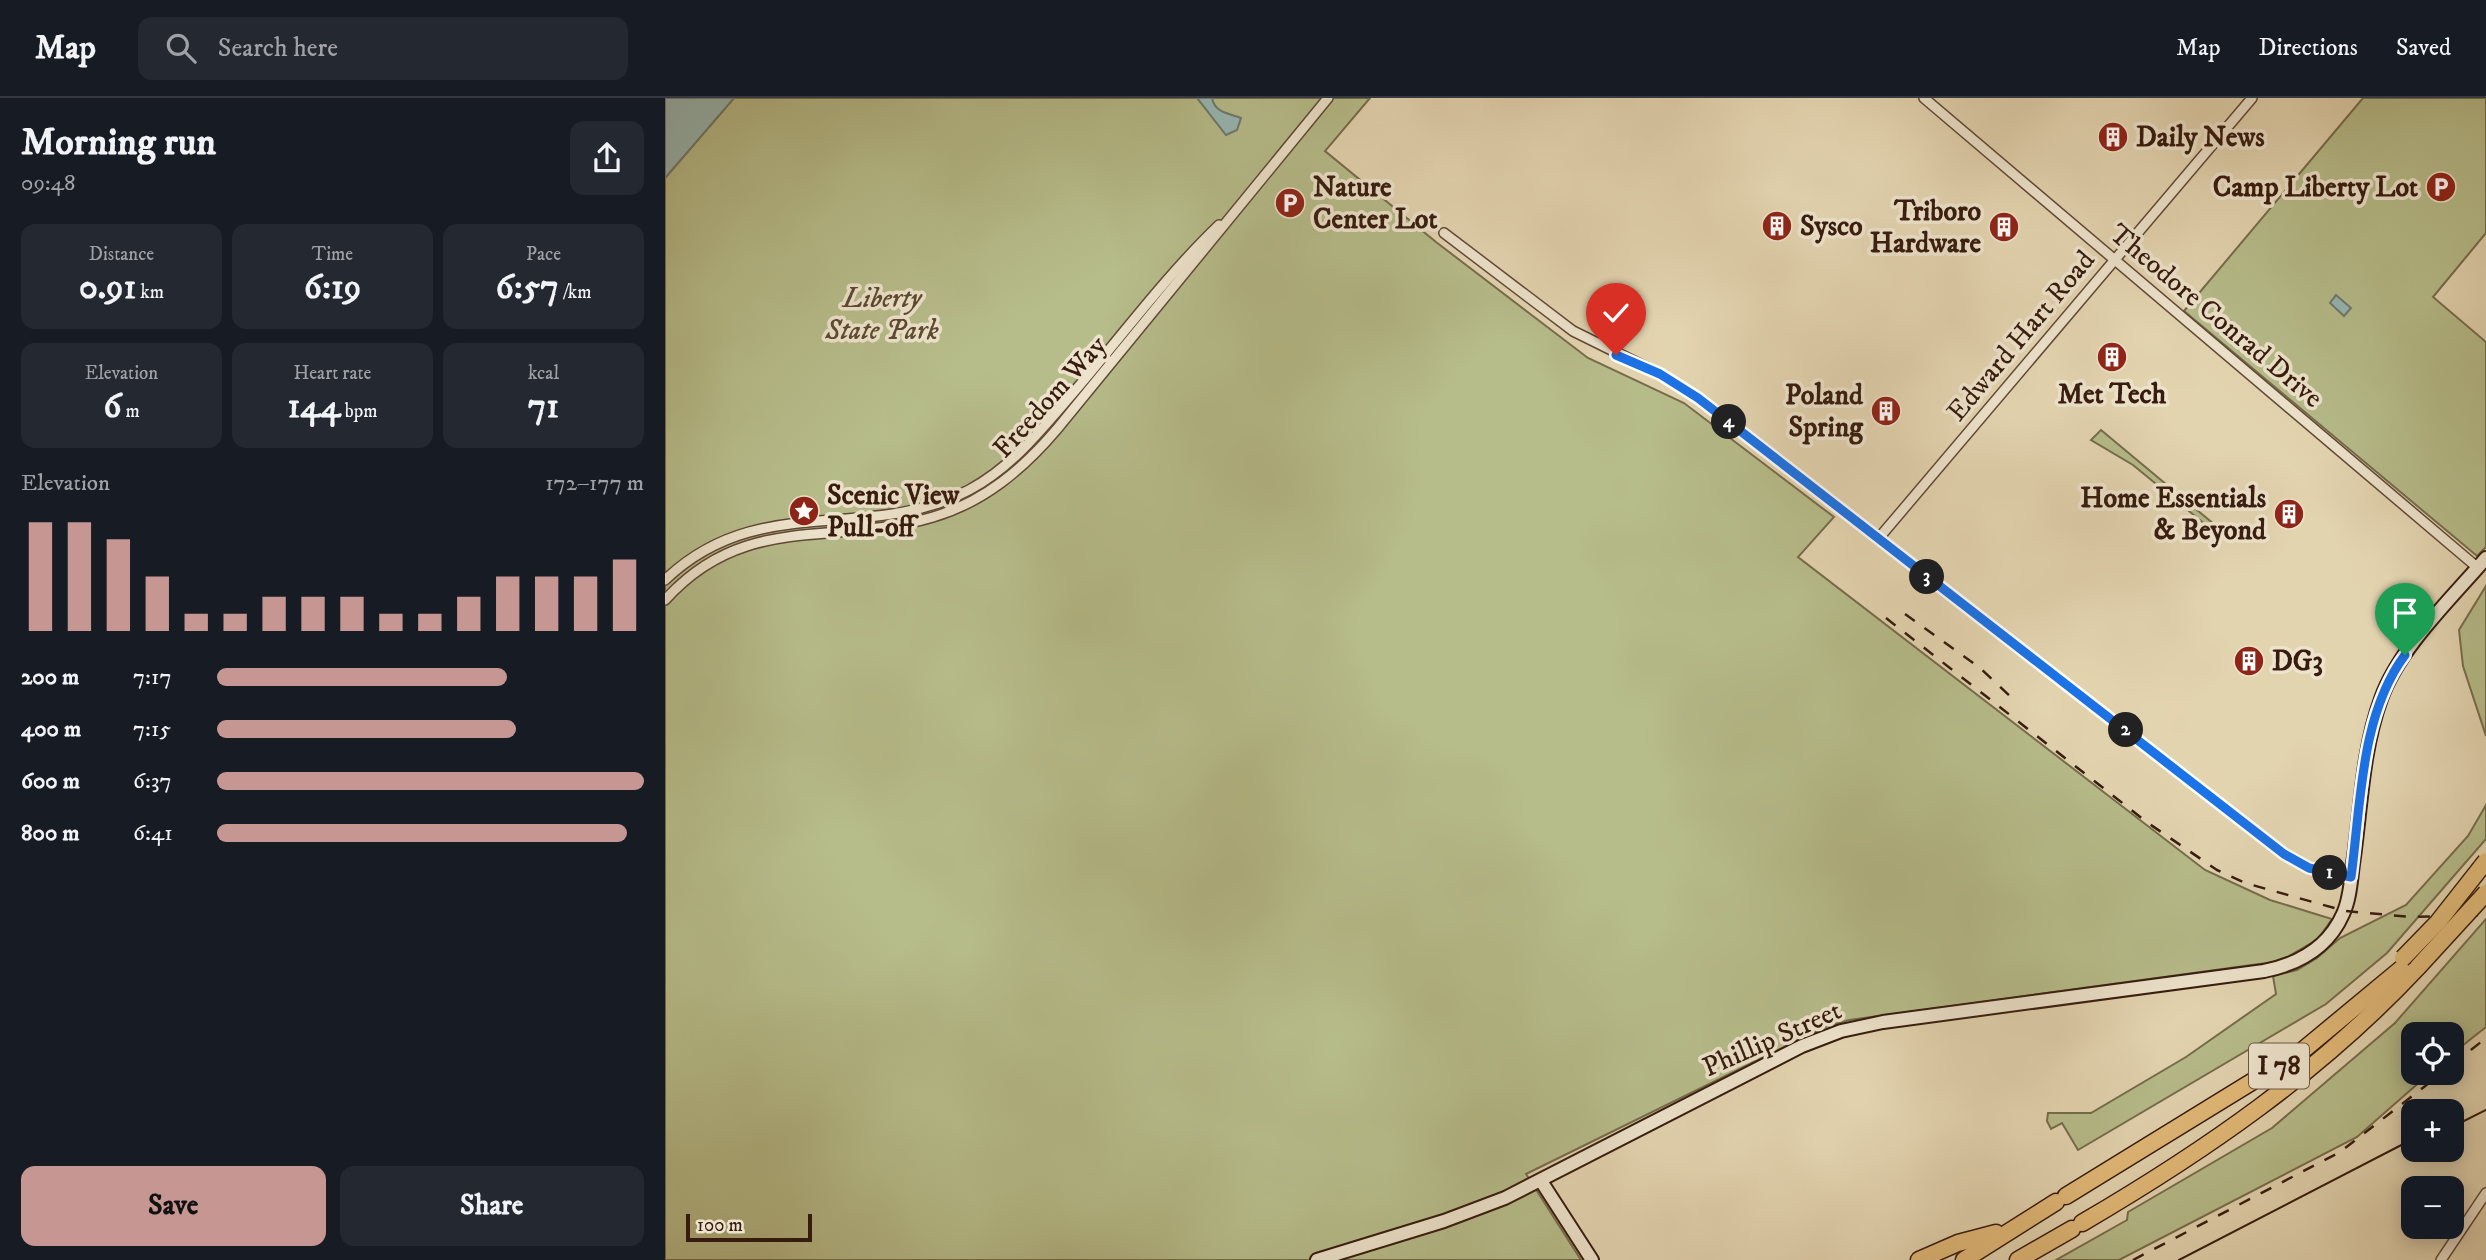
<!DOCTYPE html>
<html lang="en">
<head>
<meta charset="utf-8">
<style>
  :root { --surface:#171b24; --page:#242831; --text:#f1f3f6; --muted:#9ea1a6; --line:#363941; --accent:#c59692 }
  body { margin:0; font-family:"IM FELL DW Pica",serif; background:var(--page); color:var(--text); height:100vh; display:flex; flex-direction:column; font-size:26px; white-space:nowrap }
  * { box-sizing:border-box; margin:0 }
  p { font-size:23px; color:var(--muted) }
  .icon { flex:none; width:38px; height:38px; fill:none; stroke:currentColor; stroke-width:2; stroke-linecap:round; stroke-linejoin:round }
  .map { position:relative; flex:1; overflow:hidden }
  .side { display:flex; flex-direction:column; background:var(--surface); width:665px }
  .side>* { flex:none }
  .controls { position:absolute; left:1736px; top:924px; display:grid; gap:14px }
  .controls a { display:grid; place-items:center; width:63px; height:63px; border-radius:14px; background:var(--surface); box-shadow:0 4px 18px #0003; font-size:35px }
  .scale { position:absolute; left:21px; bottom:18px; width:126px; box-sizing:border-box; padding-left:7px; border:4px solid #361b0e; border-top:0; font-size:19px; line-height:24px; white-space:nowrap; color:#361b0e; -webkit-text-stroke:5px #ede3cc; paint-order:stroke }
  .pin { position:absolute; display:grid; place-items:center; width:60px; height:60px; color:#fff; margin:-72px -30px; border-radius:50% 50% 50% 0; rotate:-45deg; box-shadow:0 0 7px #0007 }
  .pin .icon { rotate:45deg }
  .km { position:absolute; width:35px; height:35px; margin:-18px; border-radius:50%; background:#222; color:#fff; font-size:19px; line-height:35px; text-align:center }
  .round { display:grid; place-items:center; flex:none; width:74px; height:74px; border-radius:14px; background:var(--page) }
  .headline { display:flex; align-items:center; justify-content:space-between; height:119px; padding:0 21px }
  h1 { font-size:38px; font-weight:800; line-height:52px }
  .stats { display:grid; grid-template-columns:repeat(3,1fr); gap:10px; height:119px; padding:7px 21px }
  .stats div { display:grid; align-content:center; border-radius:14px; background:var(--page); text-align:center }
  .stats b { font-size:35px; font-weight:800 }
  .stats small { font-size:19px; font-weight:400 }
  .stats p { font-size:19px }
  .chart { height:196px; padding:14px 21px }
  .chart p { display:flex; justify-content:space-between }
  .chart svg { width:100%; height:126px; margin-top:7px; stroke:var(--accent); stroke-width:6 }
  .primary-button { display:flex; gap:14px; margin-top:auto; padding:14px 21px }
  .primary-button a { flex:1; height:80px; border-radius:14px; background:var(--accent); color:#111; font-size:28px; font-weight:800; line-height:80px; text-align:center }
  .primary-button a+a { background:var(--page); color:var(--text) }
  ul { padding:0 21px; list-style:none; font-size:23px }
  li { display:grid; grid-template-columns:112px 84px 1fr; align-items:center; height:52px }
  li i { height:18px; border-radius:9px; background:var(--accent) }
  header { display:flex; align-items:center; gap:42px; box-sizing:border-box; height:98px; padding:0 35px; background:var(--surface); border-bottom:2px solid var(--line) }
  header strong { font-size:33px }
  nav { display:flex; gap:38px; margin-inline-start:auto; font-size:24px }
  .search { width:490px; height:63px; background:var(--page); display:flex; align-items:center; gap:18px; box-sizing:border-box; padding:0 24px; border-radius:14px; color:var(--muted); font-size:26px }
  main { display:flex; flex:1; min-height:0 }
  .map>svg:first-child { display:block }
  .green { fill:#b6bc8a; stroke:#766c4c; stroke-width:2 }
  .water { fill:#97b7b3; stroke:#707971; stroke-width:2 }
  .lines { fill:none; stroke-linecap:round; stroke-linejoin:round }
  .street-casing { stroke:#614936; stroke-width:12 }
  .secondary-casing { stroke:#361b0e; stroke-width:16 }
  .highway-casing { stroke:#361b0e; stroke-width:19 }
  .street { stroke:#ede3cc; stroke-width:9 }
  .secondary { stroke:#ede3cc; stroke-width:12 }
  .highway { stroke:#e2ba78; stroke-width:16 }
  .tram { stroke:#361b0e; stroke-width:2 }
  .rail { stroke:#361b0e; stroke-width:2.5; stroke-dasharray:12 12; stroke-linecap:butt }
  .highway-bridge-casing { stroke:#361b0e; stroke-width:19; stroke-linecap:butt }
  .highway-bridge { stroke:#e2ba78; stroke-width:16 }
  .route-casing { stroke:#fff; stroke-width:14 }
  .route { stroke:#1a73e8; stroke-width:9 }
  .labels { text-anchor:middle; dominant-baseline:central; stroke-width:7; stroke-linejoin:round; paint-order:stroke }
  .shield { fill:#ede3cc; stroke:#6d5747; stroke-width:2 }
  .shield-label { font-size:26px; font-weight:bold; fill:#361b0e }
  .poi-label { font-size:28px; font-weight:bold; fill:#361b0e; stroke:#ede3cc; text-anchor:start }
  .park-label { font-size:28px; font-style:italic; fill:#5c4b33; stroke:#ede3cc }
  .street-label { font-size:28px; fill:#361b0e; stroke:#ede3cc }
</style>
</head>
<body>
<header>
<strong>Map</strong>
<div class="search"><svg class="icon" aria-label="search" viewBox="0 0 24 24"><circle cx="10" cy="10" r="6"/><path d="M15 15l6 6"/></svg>Search here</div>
<nav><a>Map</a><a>Directions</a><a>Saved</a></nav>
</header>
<main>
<section class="side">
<div class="headline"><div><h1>Morning run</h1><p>09:48</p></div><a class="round"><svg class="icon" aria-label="share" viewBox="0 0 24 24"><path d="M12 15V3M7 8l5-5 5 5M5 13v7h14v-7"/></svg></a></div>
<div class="stats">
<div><p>Distance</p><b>0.91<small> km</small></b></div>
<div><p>Time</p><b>6:19</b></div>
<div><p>Pace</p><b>6:57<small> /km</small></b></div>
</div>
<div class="stats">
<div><p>Elevation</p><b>6<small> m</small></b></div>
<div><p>Heart rate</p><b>144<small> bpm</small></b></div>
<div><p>kcal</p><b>71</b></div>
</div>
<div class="chart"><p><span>Elevation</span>172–177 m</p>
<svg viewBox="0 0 160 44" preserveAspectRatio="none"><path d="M5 44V6M15 44V6M25 44V12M35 44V25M45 44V38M55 44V38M65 44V32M75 44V32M85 44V32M95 44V38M105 44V38M115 44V32M125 44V25M135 44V25M145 44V25M155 44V19"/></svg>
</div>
<ul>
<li><b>200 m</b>7:17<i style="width:68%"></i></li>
<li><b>400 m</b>7:15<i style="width:70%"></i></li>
<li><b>600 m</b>6:37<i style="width:100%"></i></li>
<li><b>800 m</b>6:41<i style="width:96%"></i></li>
</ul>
<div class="primary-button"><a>Save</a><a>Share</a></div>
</section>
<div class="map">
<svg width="1821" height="1162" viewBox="0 0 1821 1162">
  <rect width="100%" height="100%" fill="#e3d4b0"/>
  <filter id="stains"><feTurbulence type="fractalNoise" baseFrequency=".00286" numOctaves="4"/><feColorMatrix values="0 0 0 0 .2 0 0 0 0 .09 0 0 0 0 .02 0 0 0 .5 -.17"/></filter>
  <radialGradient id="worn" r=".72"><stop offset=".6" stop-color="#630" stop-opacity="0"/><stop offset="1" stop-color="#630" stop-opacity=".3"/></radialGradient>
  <g class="green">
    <path d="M 69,0 L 705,0 L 660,53 L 771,144 L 923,260 L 1019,305 L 1169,419 L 1133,459 L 1540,772 L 1605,802 L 1667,821 L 1653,841 L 1616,863 L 1184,922 L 1160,929 L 861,1076 L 916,1162 L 0,1162 L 0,80 Z"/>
    <path d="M 1698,0 L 1821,0 L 1821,135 L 1768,199 L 1821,244 L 1821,449 L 1812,458 L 1519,213 Z"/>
    <path d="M 1436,332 L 1550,427 L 1547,432 L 1468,367 L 1426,342 Z"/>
    <path d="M 1821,488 L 1821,638 L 1798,568 L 1794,532 Z"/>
    <path d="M 1821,707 L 1821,741 L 1722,855 L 1661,906 L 1413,1052 L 1397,1025 L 1386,1031 L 1382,1023 L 1383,1015 L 1426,1015 L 1521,959 L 1611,896 L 1608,878 L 1632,872 L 1652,860 L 1675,840 L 1741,807 L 1803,738 Z"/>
    <path d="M 1821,821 L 1821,929 L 1787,956 L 1787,936 L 1748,936 L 1748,975 L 1765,975 L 1692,1039 L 1454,1162 L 1391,1162 L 1462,1122 L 1463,1114 L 1607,1030 L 1730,925 Z"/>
  </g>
  <g class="water">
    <path d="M 0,0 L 69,0 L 0,80 Z"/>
    <path d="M 532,0 L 547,0 C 550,15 563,15 576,20 L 572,32 L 561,37 Z"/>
    <path d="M 1671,197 L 1686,210 L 1679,218 L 1665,205 Z"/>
  </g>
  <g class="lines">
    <g class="street-casing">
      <g id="street">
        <path d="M 1259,0 L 1813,470"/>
        <path d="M 779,135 L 908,233 L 995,276 L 1033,300 L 1619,756 L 1645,770 L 1686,779"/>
        <path d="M 1213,441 L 1587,0"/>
        <path d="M 0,482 C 94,392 201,446 304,392 C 347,369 376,332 408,295 C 456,239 501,178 554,127"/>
        <path d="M 0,502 C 80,413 168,449 268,419 C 319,404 358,371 392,331 L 663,0"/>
        <path d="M 1776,1162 L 1821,1095"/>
      </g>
    </g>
    <g class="secondary-casing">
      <g id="secondary">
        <path d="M 876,1083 L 927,1162"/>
        <path d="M 652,1162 L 779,1123 L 840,1100 L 1137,948 L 1176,933 L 1218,924 L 1599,873 C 1634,866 1663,850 1678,816 C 1686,799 1686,777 1689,759 C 1696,707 1698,650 1716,601 C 1734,550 1786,501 1821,460"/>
      </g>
    </g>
    <g class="highway-casing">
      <g id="highway">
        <path d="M 1401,1098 L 1637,953 L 1736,871"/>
        <path d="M 1417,1125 C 1540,1053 1656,973 1753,869"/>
        <path d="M 1254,1162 L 1293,1145 L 1331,1135"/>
        <path d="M 1299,1162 L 1391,1104"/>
        <path d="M 1353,1162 L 1407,1131"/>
      </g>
    </g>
    <use href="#street" class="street"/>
    <use href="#secondary" class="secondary"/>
    <use href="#highway" class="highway"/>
    <g class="tram">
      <path d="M 1787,1029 L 1821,1012"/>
      <path d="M 1514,1162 L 1748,1041"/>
    </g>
    <g class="rail">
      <path d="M 1240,516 L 1315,570 L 1346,599"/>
      <path d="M 1221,520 L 1483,725 L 1552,772 L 1580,785 L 1680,813 L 1746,819 L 1821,817"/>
      <path d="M 1787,967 L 1821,940"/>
      <path d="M 1468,1162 L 1675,1054 L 1777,975"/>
    </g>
    <g class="highway-bridge-casing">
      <g id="highway-bridge">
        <path d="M 1738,860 L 1773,824 L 1821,763"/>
        <path d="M 1753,869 L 1821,795"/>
      </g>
    </g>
    <use href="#highway-bridge" class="highway-bridge"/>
  </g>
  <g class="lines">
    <g class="route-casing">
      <path id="route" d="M 951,257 L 995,276 L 1033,300 L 1619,756 L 1644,770 L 1686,779 C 1696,707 1695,617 1740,557"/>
    </g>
    <use href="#route" class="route"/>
  </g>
  <defs>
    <g id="building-disc" transform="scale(1.575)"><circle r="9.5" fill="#8f2418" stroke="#ede3cc"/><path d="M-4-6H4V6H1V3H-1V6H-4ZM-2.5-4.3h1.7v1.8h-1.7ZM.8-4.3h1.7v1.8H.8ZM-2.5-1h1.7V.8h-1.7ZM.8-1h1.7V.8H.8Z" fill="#fff"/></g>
    <g id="parking-disc" transform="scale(1.575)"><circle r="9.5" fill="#8f2418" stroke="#ede3cc"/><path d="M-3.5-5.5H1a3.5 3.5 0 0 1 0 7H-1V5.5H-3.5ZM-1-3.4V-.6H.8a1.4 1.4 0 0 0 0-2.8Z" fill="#fff"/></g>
    <g id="sight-disc" transform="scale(1.575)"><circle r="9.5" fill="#8f2418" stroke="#ede3cc"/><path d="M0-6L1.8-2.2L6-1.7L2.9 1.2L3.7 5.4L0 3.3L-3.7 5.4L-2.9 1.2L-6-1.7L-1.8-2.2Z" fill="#fff"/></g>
  </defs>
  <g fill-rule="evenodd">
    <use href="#building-disc" x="1448" y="39"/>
    <use href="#parking-disc" x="1776" y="89"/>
    <use href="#parking-disc" x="625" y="105"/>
    <use href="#building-disc" x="1112" y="128"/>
    <use href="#building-disc" x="1339" y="129"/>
    <use href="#building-disc" x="1447" y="259"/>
    <use href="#building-disc" x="1221" y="313"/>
    <use href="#sight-disc" x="139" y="413"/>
    <use href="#building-disc" x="1624" y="416"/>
    <use href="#building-disc" x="1584" y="563"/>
  </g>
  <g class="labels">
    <rect class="shield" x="1584" y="945.5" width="60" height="45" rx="5"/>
    <g class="shield-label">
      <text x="1614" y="968">I 78</text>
    </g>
    <g class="poi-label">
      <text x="1471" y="39">Daily News</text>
      <text x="648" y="89">Nature<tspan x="648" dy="32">Center Lot</tspan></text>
      <text x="1753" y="89" text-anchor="end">Camp Liberty Lot</text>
      <text x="1316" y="113" text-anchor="end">Triboro<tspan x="1316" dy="32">Hardware</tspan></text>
      <text x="1135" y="128">Sysco</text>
      <text x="1447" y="296" text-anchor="middle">Met Tech</text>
      <text x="1198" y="297" text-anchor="end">Poland<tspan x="1198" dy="32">Spring</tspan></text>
      <text x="162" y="397">Scenic View<tspan x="162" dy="32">Pull-off</tspan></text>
      <text x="1601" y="400" text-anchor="end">Home Essentials<tspan x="1601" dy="32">&amp; Beyond</tspan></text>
      <text x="1607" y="563">DG3</text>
    </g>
    <g class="park-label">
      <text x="217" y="200">Liberty<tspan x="217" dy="32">State Park</tspan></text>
    </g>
    <g class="street-label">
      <text transform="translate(1551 218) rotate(40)">Theodore Conrad Drive</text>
      <text transform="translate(1356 238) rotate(-50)">Edward Hart Road</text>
      <text transform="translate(385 299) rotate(-48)">Freedom Way</text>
      <text transform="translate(1107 941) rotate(-24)">Phillip Street</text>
    </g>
  </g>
  <rect width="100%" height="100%" filter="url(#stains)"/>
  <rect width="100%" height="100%" fill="url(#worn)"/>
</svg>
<div class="controls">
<a><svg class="icon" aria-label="locate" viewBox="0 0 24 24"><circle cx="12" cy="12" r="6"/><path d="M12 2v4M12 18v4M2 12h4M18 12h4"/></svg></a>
<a>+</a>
<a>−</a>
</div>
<div class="scale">100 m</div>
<div class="pin" style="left:1740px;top:557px;background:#1e9e55"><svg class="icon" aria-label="arrive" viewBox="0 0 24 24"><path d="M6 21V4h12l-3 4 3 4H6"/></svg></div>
<div class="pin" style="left:951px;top:257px;background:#d93025"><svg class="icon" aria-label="check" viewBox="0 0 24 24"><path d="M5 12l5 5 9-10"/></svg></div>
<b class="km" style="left:1665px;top:775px">1</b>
<b class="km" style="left:1461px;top:632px">2</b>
<b class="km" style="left:1262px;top:479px">3</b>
<b class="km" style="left:1064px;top:324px">4</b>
</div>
</main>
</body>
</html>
